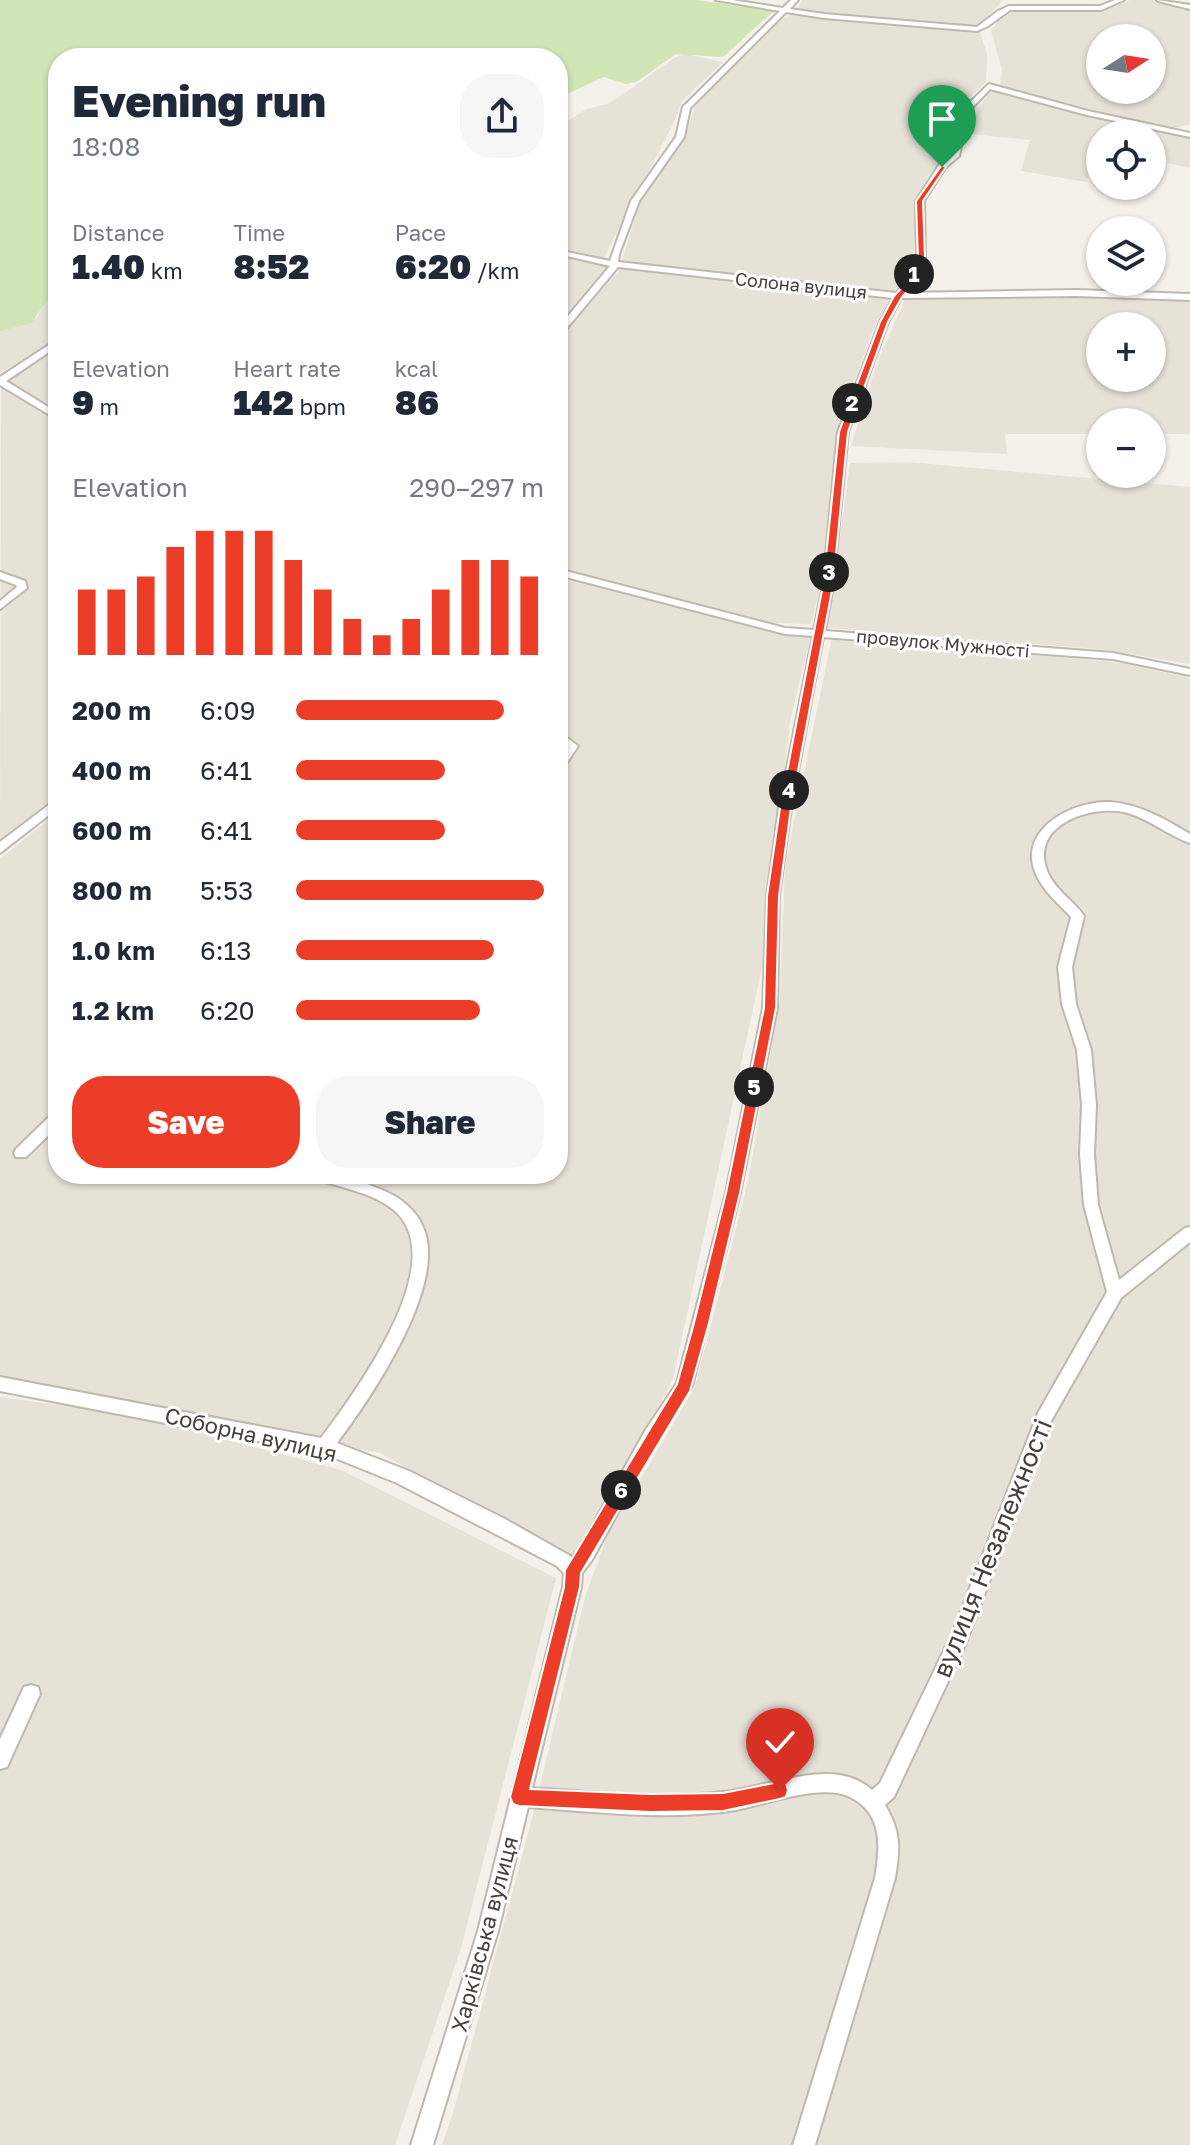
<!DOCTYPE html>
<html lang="en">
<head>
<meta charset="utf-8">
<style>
  :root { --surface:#fff; --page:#f6f6f7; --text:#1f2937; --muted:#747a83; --accent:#ec3d29 }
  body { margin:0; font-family:"Golos Text",sans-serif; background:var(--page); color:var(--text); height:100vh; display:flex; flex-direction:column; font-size:30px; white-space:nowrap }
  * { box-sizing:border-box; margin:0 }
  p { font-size:26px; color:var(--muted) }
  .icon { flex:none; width:44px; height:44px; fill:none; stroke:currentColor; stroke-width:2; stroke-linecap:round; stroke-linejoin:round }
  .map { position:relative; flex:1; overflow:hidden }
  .drawer { position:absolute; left:48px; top:48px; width:520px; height:1136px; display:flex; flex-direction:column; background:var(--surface); border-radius:32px; box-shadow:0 2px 6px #0004 }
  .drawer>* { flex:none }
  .needle { width:52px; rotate:78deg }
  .controls { position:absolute; left:1086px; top:24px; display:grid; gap:16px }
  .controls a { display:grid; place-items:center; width:80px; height:80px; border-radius:50%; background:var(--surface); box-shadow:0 2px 6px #0004; font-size:40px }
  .pin { position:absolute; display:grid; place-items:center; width:68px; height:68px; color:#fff; margin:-82px -34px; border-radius:50% 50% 50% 0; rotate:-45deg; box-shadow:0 0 8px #0007 }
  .pin .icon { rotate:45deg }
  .km { position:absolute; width:40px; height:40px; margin:-20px; border-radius:50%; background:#222; color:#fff; font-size:22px; line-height:40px; text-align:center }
  .round { display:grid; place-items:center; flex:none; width:84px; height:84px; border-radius:32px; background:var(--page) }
  .summary { display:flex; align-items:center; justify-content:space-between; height:136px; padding:0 24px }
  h1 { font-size:44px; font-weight:800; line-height:60px }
  .stats { display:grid; grid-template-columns:repeat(3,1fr); gap:12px; height:136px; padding:8px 24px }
  .stats div { display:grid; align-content:center }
  .stats b { font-size:34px; font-weight:800 }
  .stats small { font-size:22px; font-weight:400 }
  .stats p { font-size:22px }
  .chart { height:224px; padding:16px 24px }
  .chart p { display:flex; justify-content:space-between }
  .chart svg { width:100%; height:144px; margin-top:8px; stroke:var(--accent); stroke-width:6 }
  .action { display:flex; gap:16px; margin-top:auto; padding:16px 24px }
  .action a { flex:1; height:92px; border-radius:32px; background:var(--accent); color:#fff; font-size:32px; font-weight:800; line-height:92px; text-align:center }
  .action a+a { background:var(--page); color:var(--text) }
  ul { padding:0 24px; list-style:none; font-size:26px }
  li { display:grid; grid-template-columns:128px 96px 1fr; align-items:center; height:60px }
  li i { height:20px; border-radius:10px; background:var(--accent) }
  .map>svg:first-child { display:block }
  .residential { fill:#e7e2d8; fill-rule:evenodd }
  .green { fill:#d2e5b6 }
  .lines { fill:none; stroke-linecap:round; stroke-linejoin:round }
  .minor-casing { stroke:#bfb8ad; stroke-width:4 }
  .minor { fill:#fff; fill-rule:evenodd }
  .route { fill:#ec3d29; stroke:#fff; stroke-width:2 }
  .labels { text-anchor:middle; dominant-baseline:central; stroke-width:6; stroke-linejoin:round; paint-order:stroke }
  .far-street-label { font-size:18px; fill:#474138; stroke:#fff }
  .street-label { font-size:22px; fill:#474138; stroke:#fff }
  .near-street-label { font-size:26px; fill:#474138; stroke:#fff }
</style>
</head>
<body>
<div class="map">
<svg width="1190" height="2145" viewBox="0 0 1190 2145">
  <rect width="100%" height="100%" fill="#f4f0ea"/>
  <g class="residential">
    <path d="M 802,0 L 1003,0 L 979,26 L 841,16 L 798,9 Z"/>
    <path d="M 1130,0 L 1154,0 L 1190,9 L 1190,124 L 1170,129 L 1000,87 L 1002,69 L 991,31 L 1004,11 L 1093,11 L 1111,8 ZM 1100,38 L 1152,38 L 1152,90 L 1100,90 Z"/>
    <path d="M 790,15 L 980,32 L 987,54 L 986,82 L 962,104 L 948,155 L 928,176 L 916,203 L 914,249 L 909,270 L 894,291 L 874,328 L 845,407 L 834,471 L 823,576 L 811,624 L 773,623 L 558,570 L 558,337 L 619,271 L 640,201 L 685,138 L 695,107 L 735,63 L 778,21 Z"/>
    <path d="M 685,54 L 723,62 L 681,102 L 674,122 L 604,258 L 558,247 L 558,127 L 587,109 L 610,103 L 676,57 Z"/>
    <path d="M 992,88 L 1190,138 L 1190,168 L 1152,160 L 1152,134 L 1100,134 L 1100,150 L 1086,182 L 1021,171 L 1030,140 L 971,134 L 978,109 Z"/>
    <path d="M 558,255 L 608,266 L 558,326 Z"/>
    <path d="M 1051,294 L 1190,300 L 1190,434 L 1152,434 L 1152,422 L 1100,422 L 1100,434 L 1005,434 L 1007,454 L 851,446 L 876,366 L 905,299 ZM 1100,326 L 1152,326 L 1152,378 L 1100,378 Z"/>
    <path d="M 58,296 L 58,339 L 0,373 L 0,331 L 36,319 L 43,306 Z"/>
    <path d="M 46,355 L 58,359 L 58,411 L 8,381 Z"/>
    <path d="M 1,387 L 58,423 L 58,798 L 0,845 Z"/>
    <path d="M 907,462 L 1190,487 L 1190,664 L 1098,649 L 828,628 L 850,463 Z"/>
    <path d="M 558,578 L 810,638 L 790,721 L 763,963 L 673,1379 L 577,1562 L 380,1453 L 0,1380 L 0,859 L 58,812 L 58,1174 L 558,1174 Z"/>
    <path d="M 832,637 L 1122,663 L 1190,678 L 1190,2145 L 442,2145 L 453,2113 L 533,1815 L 585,1597 L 607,1536 L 695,1387 L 748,1181 L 780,1000 L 785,865 Z"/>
    <path d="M 0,1397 L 132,1415 L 341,1470 L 556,1578 L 461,1948 L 395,2145 L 0,2145 Z"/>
  </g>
  <path class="green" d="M 0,0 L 696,0 L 774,11 L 723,57 L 676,54 L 636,82 L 626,84 L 604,77 L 558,98 L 558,58 L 58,58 L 58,296 L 43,306 L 32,323 L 0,331 Z"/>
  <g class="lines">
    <g class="minor-casing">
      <g id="minor">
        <path d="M 716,0 L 732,0 L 783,8 L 791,0 L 798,0 L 790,9 L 824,14 L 977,27 L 998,11 L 1009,6 L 1100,6 L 1115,0 L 1124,0 L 1101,10 L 1010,10 L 988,26 L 977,31 L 824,18 L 786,12 L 690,108 L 684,137 L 639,201 L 619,254 L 618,262 L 896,293 L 907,281 L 917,258 L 916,201 L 939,165 L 951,155 L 961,111 L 989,84 L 1088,111 L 1190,133 L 1190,137 L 1087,115 L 990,89 L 968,112 L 959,156 L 945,168 L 924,201 L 925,258 L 915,282 L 905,293 L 1076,290 L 1190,294 L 1190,300 L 1076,296 L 901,298 L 888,322 L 848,432 L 833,585 L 825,631 L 1113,653 L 1190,669 L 1190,675 L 1113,659 L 823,637 L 791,808 L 779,896 L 777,1008 L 740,1193 L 692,1386 L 657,1441 L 592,1560 L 582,1573 L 581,1587 L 532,1788 C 596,1793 660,1799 723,1792 C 758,1788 792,1774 827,1774 C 843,1774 860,1779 872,1790 L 880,1783 L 952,1634 L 1038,1413 L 1107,1292 L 1084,1205 L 1080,1154 L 1082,1105 L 1077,1050 L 1062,1004 L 1058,967 L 1071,917 C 1059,904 1043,891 1036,874 C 1016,829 1074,800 1110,802 C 1139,804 1165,819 1190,834 L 1190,843 C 1169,836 1151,820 1128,813 C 1092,803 1027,825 1048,873 C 1056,891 1074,901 1084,916 L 1072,967 L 1076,1004 L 1091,1050 L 1096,1105 L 1094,1154 L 1098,1205 L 1119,1280 L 1185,1228 L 1190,1227 L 1190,1242 L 1121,1298 L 1051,1421 L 965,1645 L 894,1797 L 885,1805 C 901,1832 900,1848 895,1878 L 815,2145 L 793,2145 L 875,1878 C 880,1848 884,1814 850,1797 C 821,1783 766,1804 736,1810 C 668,1821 596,1812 528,1807 L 498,1931 L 433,2145 L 411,2145 L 478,1931 L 563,1587 L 564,1573 L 557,1566 L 397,1483 L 325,1454 L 0,1391 L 0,1377 L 321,1438 C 355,1393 448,1267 398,1214 C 378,1193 340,1188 314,1178 L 312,1174 C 337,1174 354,1178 377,1188 C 399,1196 417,1209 425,1232 C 444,1290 371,1398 337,1443 L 409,1471 L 505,1519 L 572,1557 L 580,1548 L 645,1431 L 677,1383 L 726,1193 L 763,1008 L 767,896 L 779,808 L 813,636 L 785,634 L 558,575 L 558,569 L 785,628 L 814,630 L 823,585 L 838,432 L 880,322 L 893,298 L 618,267 L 561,335 L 558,336 L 558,328 L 610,266 L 558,254 L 558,250 L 610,261 L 631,201 L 676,137 L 683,107 L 780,11 Z"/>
        <path d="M 1157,0 L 1190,5 L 1190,9 L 1158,1 Z"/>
        <path d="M 58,339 L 58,346 L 6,381 L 58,413 L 58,420 L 0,385 L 0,377 Z"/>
        <path d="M 0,572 L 25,581 L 27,588 L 0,609 L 0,601 L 17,587 L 16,585 L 0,579 Z"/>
        <path d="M 558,731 L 578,746 L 562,770 L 558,771 L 558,758 L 566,747 L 558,741 Z"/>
        <path d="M 58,798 L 58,808 L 0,853 L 0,842 Z"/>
        <path d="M 58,1111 L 58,1126 L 26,1157 L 16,1157 L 14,1153 L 16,1149 L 53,1113 Z"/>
        <path d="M 31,1685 L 38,1687 L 40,1694 L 7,1767 L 0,1769 L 0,1739 L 24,1687 Z"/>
      </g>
    </g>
    <use href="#minor" class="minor"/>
  </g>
  <path class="route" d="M 942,165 L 946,167 L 923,201 L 925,258 L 915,282 L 902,297 L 888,322 L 848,432 L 833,585 L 791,808 L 779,896 L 776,1008 L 740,1193 L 709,1323 L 690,1391 L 581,1573 L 580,1587 L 530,1789 L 650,1794 L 723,1793 L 780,1782 L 786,1784 L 788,1790 L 786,1797 L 780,1799 L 723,1811 L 650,1812 L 519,1806 L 513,1804 L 510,1797 L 564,1587 L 565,1570 L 677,1384 L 694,1323 L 726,1193 L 764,1008 L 767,896 L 780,808 L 823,585 L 839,432 L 880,322 L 894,296 L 908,281 L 918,258 L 916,201 Z"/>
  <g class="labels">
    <g class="far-street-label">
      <text transform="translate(801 285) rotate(6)">Солона вулиця</text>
      <text transform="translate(943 643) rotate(5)">провулок Мужності</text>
    </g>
    <g class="street-label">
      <text transform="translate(251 1434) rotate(13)">Соборна вулиця</text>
      <text transform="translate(484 1934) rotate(-75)">Харківська вулиця</text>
    </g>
    <g class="near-street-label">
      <text transform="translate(992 1548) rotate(-68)">вулиця Незалежності</text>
    </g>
  </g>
</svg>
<div class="controls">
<a><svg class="needle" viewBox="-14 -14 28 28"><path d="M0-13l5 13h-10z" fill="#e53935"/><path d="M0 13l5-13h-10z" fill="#747a83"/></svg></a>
<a><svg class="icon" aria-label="locate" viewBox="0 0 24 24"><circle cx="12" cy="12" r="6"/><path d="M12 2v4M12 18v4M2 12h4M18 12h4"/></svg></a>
<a><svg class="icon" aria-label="layers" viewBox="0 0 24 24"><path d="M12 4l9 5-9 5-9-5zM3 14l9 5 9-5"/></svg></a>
<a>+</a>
<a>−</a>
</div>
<div class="pin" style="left:942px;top:167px;background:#1e9e55"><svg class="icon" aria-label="arrive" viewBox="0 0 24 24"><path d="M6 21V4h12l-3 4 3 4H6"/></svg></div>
<div class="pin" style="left:780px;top:1790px;background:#d93025"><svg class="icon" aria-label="check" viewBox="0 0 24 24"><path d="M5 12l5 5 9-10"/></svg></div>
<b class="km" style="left:914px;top:274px">1</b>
<b class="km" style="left:852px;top:403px">2</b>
<b class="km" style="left:829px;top:572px">3</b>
<b class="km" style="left:789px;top:790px">4</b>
<b class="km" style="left:754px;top:1087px">5</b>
<b class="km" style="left:621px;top:1490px">6</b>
<section class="drawer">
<div class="summary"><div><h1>Evening run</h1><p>18:08</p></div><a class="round"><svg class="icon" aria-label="share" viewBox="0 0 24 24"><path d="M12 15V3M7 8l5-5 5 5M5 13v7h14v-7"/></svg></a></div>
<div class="stats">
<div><p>Distance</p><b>1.40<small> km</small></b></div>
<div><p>Time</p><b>8:52</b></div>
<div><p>Pace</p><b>6:20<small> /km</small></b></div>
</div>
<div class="stats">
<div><p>Elevation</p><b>9<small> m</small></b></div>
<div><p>Heart rate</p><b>142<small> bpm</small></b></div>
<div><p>kcal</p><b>86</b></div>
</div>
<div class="chart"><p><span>Elevation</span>290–297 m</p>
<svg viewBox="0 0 160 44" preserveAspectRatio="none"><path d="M5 44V24M15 44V24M25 44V20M35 44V11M45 44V6M55 44V6M65 44V6M75 44V15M85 44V24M95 44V33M105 44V38M115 44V33M125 44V24M135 44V15M145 44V15M155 44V20"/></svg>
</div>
<ul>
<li><b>200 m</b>6:09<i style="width:84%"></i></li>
<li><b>400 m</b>6:41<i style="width:60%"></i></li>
<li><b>600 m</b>6:41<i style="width:60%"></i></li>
<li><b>800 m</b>5:53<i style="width:100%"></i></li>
<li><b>1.0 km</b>6:13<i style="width:80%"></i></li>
<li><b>1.2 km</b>6:20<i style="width:74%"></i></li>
</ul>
<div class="action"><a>Save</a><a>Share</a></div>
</section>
</div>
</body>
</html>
